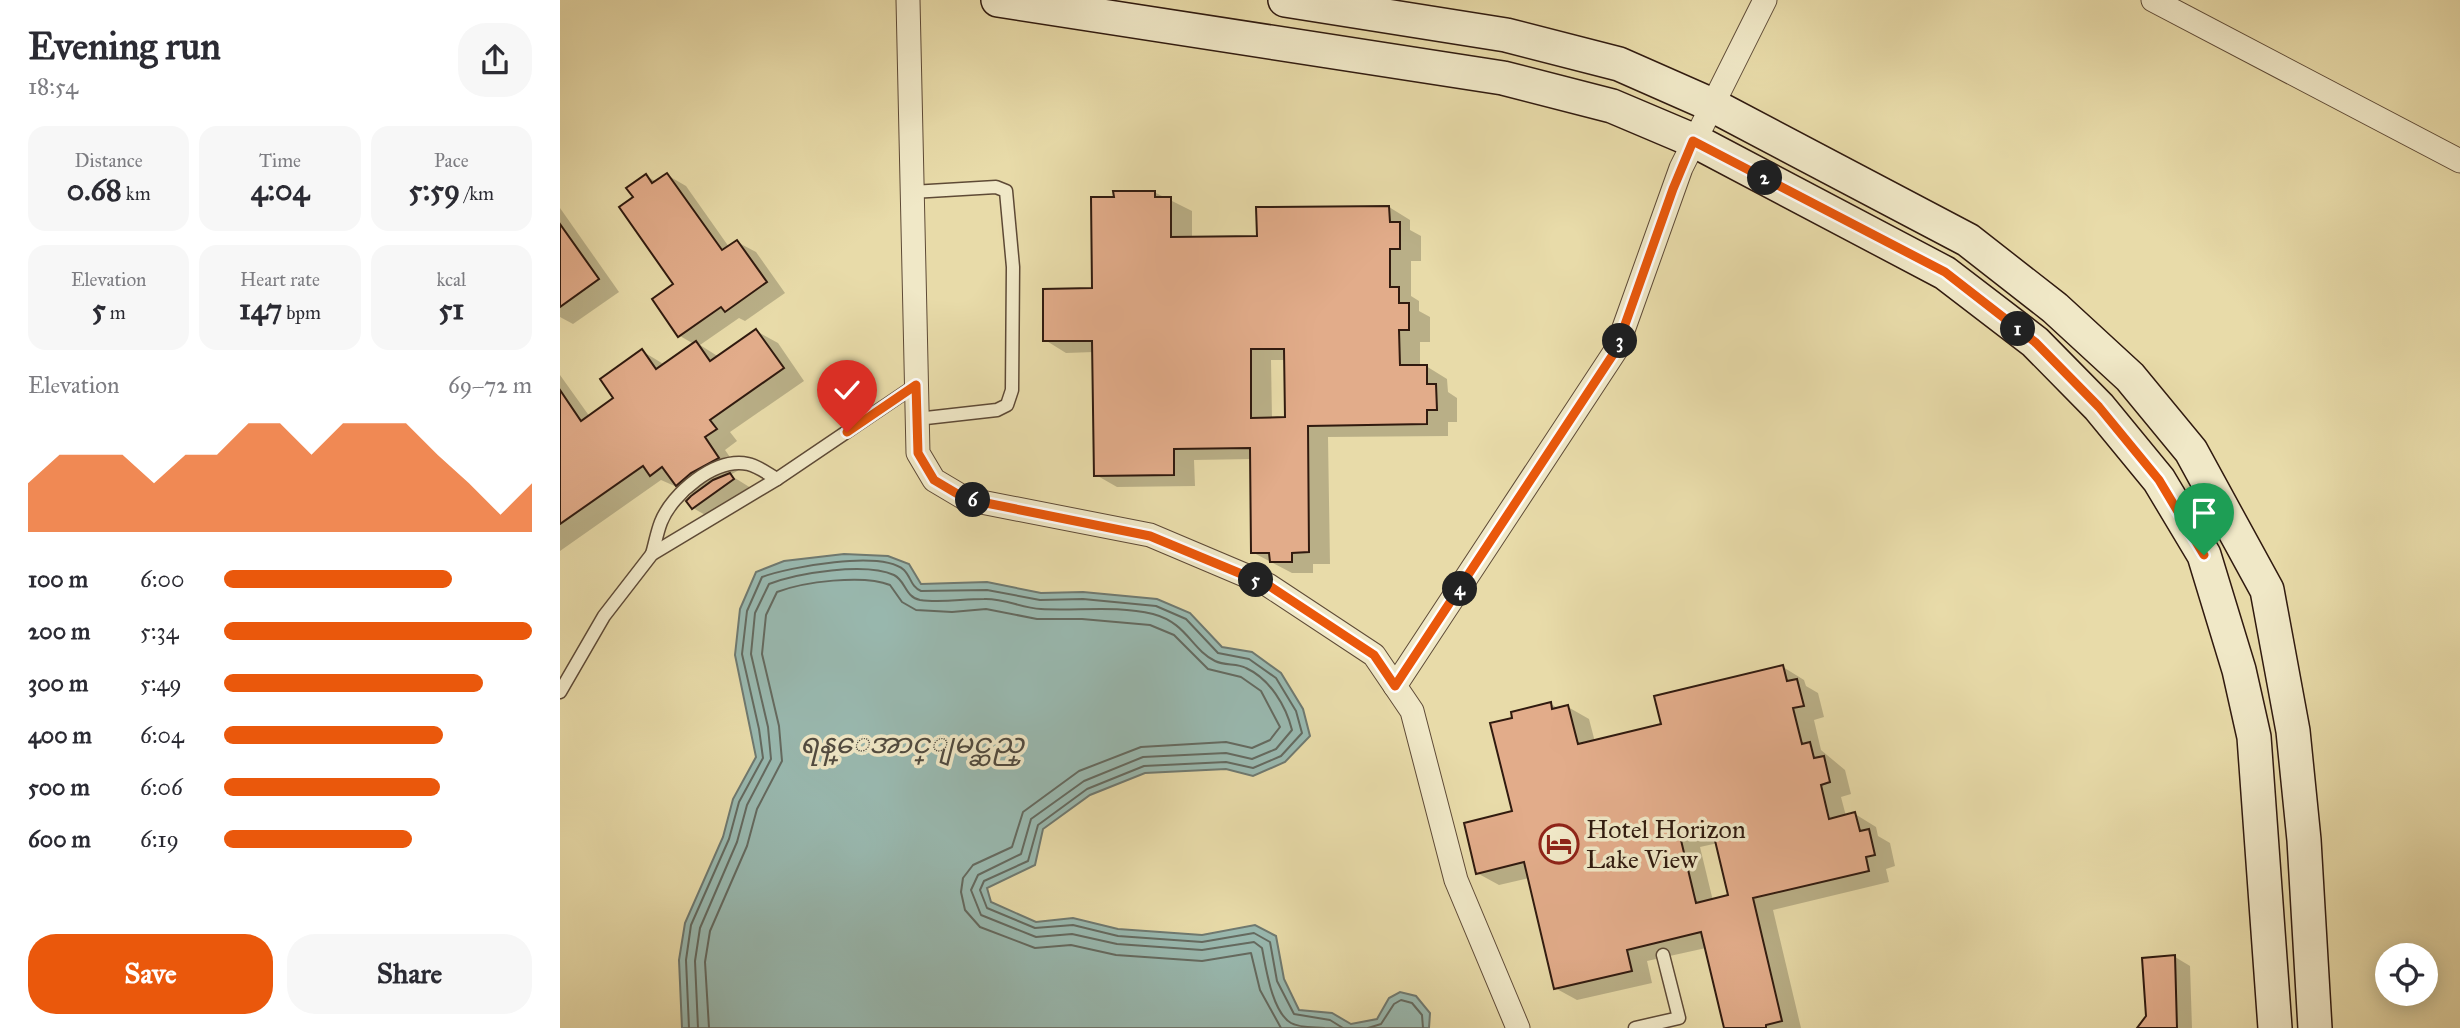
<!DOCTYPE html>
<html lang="en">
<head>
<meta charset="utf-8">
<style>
  :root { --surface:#fff; --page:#f7f7f7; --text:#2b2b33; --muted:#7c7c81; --accent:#ea580c }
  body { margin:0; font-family:"IM FELL Great Primer","Noto Sans Myanmar",serif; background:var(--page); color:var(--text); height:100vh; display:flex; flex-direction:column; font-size:26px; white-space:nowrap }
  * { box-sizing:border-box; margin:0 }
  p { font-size:23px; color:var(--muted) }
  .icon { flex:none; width:38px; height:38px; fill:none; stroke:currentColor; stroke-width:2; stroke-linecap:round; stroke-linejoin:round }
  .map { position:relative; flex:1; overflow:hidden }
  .drawer { display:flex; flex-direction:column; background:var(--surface); width:560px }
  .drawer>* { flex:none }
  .fabs { position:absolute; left:1815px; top:943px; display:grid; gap:14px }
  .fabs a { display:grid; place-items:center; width:63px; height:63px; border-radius:50%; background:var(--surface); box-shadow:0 4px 18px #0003; font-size:35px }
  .pin { position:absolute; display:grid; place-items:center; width:60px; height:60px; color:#fff; margin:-72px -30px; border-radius:50% 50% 50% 0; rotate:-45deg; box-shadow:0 0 7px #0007 }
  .pin .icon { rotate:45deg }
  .km { position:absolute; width:35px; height:35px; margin:-18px; border-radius:50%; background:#222; color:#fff; font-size:19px; line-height:35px; text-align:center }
  .round { display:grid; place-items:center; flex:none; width:74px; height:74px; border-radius:28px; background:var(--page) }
  .summary { display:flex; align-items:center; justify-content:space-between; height:119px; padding:0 28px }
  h1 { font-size:38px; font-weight:800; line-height:52px }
  .stats { display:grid; grid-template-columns:repeat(3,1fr); gap:10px; height:119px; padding:7px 28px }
  .stats div { display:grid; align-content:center; border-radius:18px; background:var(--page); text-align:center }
  .stats b { font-size:30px; font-weight:800 }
  .stats small { font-size:19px; font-weight:400 }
  .stats p { font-size:19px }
  .chart { height:196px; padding:14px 28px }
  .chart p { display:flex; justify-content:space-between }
  .chart svg { width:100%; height:126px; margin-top:7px; fill:var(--accent); opacity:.7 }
  .primary-button { display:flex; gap:14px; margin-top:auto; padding:14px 28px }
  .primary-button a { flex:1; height:80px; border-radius:28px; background:var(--accent); color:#fff; font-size:28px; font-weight:800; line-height:80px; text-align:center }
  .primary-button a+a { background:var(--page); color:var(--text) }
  ul { padding:0 28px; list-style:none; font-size:23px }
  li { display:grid; grid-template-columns:112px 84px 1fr; align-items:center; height:52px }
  li i { height:18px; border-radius:9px; background:var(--accent) }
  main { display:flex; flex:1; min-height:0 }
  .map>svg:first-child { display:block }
  .water { fill:#99b9b0; stroke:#6f7970; stroke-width:2 }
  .shadow { fill:#0003; fill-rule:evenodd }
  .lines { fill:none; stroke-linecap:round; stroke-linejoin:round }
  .shore { stroke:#646a60; stroke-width:2 }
  .building { fill:#e2ac8a; stroke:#301a0f; stroke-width:2; fill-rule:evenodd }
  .lane-casing { stroke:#5e4a36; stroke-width:15 }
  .street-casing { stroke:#5e4a36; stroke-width:25 }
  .secondary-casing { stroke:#301a0f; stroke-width:36 }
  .lane { stroke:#f0e8c7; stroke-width:12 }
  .street { stroke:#f0e8c7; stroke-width:23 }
  .secondary { stroke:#f0e8c7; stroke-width:33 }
  .route-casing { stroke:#fff; stroke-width:14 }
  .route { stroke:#ea580c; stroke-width:9 }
  .labels { text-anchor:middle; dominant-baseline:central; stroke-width:7; stroke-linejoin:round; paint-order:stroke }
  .poi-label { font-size:26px; fill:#301a0f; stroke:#f0e8c7; text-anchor:start }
  .water-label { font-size:28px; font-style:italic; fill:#504a3f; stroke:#f0e8c7 }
</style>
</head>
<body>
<main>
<section class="drawer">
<div class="summary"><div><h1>Evening run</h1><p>18:54</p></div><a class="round"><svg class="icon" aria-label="share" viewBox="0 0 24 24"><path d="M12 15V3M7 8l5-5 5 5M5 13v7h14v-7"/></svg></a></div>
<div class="stats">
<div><p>Distance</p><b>0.68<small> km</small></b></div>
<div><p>Time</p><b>4:04</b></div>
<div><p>Pace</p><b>5:59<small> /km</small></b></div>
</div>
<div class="stats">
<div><p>Elevation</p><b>5<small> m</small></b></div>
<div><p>Heart rate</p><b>147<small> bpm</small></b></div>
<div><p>kcal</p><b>51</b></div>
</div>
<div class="chart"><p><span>Elevation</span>69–72 m</p>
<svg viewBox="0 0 160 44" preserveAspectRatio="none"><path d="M0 44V27L10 17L20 17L30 17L40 27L50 17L60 17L70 6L80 6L90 17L100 6L110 6L120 6L130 17L140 27L150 38L160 27V44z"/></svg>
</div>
<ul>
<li><b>100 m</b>6:00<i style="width:74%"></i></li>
<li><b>200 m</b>5:34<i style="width:100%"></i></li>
<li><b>300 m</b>5:49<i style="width:84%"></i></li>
<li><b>400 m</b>6:04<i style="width:71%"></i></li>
<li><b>500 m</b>6:06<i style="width:70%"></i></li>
<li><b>600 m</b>6:19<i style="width:61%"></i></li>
</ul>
<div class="primary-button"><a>Save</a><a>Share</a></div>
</section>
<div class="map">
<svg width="1900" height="1028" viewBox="0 0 1900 1028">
  <rect width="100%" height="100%" fill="#e8dba9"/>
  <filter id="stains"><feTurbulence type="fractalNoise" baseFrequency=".00286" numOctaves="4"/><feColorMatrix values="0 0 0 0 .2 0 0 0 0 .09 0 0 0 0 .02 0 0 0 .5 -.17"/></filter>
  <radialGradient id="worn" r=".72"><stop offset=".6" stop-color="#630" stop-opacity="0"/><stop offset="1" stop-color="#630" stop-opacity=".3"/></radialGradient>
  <path class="water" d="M 284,554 L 328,556 L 349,564 L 361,584 L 427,582 L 481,593 L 523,592 L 597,599 L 630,613 L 662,647 L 692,652 L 721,673 L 743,709 L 750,736 L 725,762 L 693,776 L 666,769 L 585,773 L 530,795 L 483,829 L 475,865 L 427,888 L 431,902 L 476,922 L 513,918 L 558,929 L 642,935 L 695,925 L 716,936 L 724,979 L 739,1010 L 772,1013 L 791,1024 L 817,1019 L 829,998 L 840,992 L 856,996 L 870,1013 L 869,1028 L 122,1028 L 119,960 L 125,923 L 163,837 L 173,799 L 196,757 L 175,655 L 180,609 L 196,572 L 224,561 Z"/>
  <g class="shadow">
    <path d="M 107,175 L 126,186 L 169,247 L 177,242 L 196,252 L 225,293 L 185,321 L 179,318 L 140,345 L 159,357 L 196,331 L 218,343 L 244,381 L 170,432 L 177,441 L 165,450 L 179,470 L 170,475 L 191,488 L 154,520 L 133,508 L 135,495 L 101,480 L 0,551 L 0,375 L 30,417 L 56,399 L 82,351 L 105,365 L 134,344 L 120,336 L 116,284 L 75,197 L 86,176 L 97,182 Z"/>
    <path d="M 594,192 L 632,211 L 632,238 L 698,238 L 829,207 L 850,220 L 850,230 L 861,236 L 861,261 L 851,261 L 851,296 L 859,301 L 859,311 L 870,317 L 870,342 L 860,342 L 860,366 L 866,366 L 887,379 L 888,392 L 897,398 L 897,422 L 888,422 L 888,436 L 768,437 L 770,564 L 753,564 L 753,573 L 732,573 L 692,552 L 692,459 L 634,460 L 635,486 L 557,487 L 536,475 L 534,352 L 506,353 L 485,340 L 533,290 L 556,199 ZM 711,360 L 726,360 L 726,419 L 712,419 Z"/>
    <path d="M 0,208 L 59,292 L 13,324 L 0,317 Z"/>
    <path d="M 1223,667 L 1244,680 L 1246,686 L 1258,693 L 1264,717 L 1254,720 L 1261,750 L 1285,770 L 1291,794 L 1281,797 L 1286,816 L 1295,814 L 1316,827 L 1318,836 L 1330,843 L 1335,866 L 1326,869 L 1329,882 L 1213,910 L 1241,1028 L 1165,1028 L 1146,948 L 1087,961 L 1092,983 L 1017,1000 L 995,988 L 969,878 L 939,885 L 917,873 L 954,812 L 955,719 L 991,704 L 999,709 L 1008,707 L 1029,719 L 1035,742 L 1103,726 ZM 1158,843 L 1171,896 L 1153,901 L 1140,847 Z"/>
    <path d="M 1615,957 L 1630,966 L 1632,1028 L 1580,1028 Z"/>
  </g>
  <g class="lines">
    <g class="shore">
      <path d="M 129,1028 L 126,960 L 131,925 L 169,839 L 179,802 L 203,758 L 199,729 L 182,654 L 187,611 L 202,577 C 229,567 321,550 344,570 C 351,577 351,587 361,591 L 427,590 L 480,600 L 523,599 L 596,606 L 626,619 L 658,653 L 689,659 L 716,678 L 736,711 L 742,733 L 721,756 L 693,768 L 666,762 L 584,766 L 527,789 L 478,825 L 468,861 L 424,881 L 420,890 L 427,908 L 475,928 L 513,925 L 558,936 L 642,942 L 694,933 L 710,942 L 717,981 L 734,1014 L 770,1020 L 783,1028"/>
      <path d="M 138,1028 L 135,961 L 140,928 L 177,842 L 187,805 L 211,759 L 208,727 L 191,654 L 195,613 L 209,584 C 238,573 305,562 334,575 C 346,581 345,597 360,600 C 381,603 402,599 424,599 C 443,598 462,608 481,609 C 518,611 557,605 593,614 C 627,623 631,649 655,661 C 665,666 677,663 686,668 C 710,679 726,706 732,730 L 716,749 L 692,759 L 666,753 L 583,757 L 524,781 L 471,819 L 461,854 L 418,875 L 411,890 L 421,915 L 476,937 L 512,934 L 557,944 L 642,950 L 694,942 L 702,948 C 706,968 712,1012 731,1023 C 740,1028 754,1027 764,1028"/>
      <path d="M 149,1028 L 145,962 L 150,931 L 187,846 L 197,809 L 222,761 L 219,726 L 202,654 L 206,615 L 217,592 C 243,582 303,574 330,585 L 342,602 L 356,610 L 392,612 L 426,609 L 477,619 L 522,619 L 590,625 L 614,635 L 648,669 L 681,677 L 701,691 L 720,727 L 710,740 L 692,748 L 666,742 L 581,747 L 519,771 L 463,812 L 452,847 L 413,865 L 403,878 L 401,892 L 405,910 L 420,927 L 475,948 L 511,945 L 556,955 L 642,961 L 691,953 L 700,990 L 721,1028"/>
      <path d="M 808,1028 L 821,1024 L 834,1004 L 841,1000 L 852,1003 L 862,1015 L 863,1028"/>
    </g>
  </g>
  <g class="building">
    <path d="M 107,173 L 162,250 L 177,240 L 207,282 L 165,312 L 161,307 L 118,337 L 92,299 L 113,284 L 59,207 L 73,197 L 66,188 L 86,174 L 92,183 Z"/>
    <path d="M 553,191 L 595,191 L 595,197 L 611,197 L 611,237 L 697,236 L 696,207 L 829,206 L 830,222 L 840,222 L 840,249 L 830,249 L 830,287 L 839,287 L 839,303 L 849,303 L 849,330 L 839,330 L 840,365 L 867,365 L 867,384 L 876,384 L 877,410 L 867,410 L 867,424 L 748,426 L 749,552 L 732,553 L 732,562 L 710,562 L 709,553 L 691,553 L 690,448 L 614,449 L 614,475 L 534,476 L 532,341 L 483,341 L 483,289 L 532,288 L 531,197 L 554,197 ZM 691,349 L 724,349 L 725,417 L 691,418 Z"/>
    <path d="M 0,224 L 39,279 L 0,307 Z"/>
    <path d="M 196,329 L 224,368 L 150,420 L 157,429 L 145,437 L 159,458 L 131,473 L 116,486 L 102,467 L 90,476 L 83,466 L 0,524 L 0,390 L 21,421 L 53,398 L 40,379 L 82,349 L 96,369 L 136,341 L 150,361 Z"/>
    <path d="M 170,473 L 174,479 L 132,509 L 126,501 L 131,496 L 153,480 Z"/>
    <path d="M 1223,665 L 1227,681 L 1237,679 L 1244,706 L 1233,708 L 1242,744 L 1250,742 L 1254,758 L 1264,756 L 1270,782 L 1261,785 L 1269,819 L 1295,812 L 1300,831 L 1309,829 L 1315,855 L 1306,857 L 1309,871 L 1193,898 L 1222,1021 L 1206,1025 L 1206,1028 L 1164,1028 L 1141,932 L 1067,950 L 1072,971 L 994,989 L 964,862 L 916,874 L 904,823 L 952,811 L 930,723 L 952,718 L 951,712 L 991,702 L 992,709 L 1008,705 L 1018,744 L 1101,724 L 1094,696 ZM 1152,828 L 1168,895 L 1136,903 L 1120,836 Z"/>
    <path d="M 1615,955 L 1617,1028 L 1577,1028 L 1586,1016 L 1582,958 Z"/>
  </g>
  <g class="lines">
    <g class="lane-casing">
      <g id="lane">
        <path d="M 352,192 L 436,187 L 446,191 L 453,267 L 452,390 L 447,405 L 437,410 L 357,419"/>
        <path d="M 92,554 C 95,544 97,532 101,522 C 112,494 155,457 188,464 C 198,466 208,474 217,479"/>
        <path d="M 0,692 L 44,616 L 92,554 L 217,479 L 356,385"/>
        <path d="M 1075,1028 L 1119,1018 L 1103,955"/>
      </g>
    </g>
    <g class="street-casing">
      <g id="street">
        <path d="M 348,0 L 358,453 L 374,480 L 406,499 L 590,535 L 708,585 L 814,655 L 852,711 L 896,880 L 958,1028"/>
        <path d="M 1593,0 L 1900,161"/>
        <path d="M 835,686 L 1056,350 L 1121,168 L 1205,0"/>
      </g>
    </g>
    <g class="secondary-casing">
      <g id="secondary">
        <path d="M 438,0 L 943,78 L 1052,106 L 1137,142 L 1385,273 L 1475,342 L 1539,407 L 1599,480 L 1644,555 L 1679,670 L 1694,737 L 1715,1028"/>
        <path d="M 725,0 L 946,35 L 1059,64 L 1152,105 L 1408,240 L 1495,308 L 1570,377 L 1631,451 L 1707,590 L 1733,731 L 1744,840 L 1755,1028"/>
      </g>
    </g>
    <use href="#lane" class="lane"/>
    <use href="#street" class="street"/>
    <use href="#secondary" class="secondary"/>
  </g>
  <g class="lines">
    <g class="route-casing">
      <path id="route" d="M 287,432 L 356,385 L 358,453 L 374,480 L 406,499 L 590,536 L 708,585 L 814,655 L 835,686 L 1056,350 L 1113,189 L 1133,141 L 1385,272 L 1475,342 L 1539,407 L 1599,480 L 1644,555"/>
    </g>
    <use href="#route" class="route"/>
  </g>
  <defs>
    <g id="hotel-ring" transform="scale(2.0125)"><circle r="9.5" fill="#f0e8c7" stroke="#8f2418" stroke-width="1.5"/><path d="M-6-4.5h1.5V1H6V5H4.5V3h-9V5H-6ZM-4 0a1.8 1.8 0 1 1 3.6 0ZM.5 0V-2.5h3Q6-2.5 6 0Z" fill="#8f2418"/></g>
  </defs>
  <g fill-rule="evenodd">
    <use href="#hotel-ring" x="999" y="844"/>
  </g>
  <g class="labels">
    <g class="poi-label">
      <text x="1026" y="829">Hotel Horizon<tspan x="1026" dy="30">Lake View</tspan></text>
    </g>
    <g class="water-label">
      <text x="352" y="743">ရန္ေအာင္ျမင္ဆည္</text>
    </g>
  </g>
  <rect width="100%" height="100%" filter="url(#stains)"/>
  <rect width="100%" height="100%" fill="url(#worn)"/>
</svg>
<div class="fabs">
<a><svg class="icon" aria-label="locate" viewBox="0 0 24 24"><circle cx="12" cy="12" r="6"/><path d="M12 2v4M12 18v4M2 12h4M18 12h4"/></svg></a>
</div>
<div class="pin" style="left:1644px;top:555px;background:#1e9e55"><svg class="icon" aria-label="arrive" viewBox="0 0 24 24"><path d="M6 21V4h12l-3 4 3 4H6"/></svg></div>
<div class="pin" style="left:287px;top:432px;background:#d93025"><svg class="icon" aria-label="check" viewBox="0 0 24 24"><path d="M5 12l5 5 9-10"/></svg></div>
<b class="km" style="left:1458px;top:329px">1</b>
<b class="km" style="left:1205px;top:178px">2</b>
<b class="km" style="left:1060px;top:341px">3</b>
<b class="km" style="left:900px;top:589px">4</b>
<b class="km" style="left:696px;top:580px">5</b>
<b class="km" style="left:413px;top:500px">6</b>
</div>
</main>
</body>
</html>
